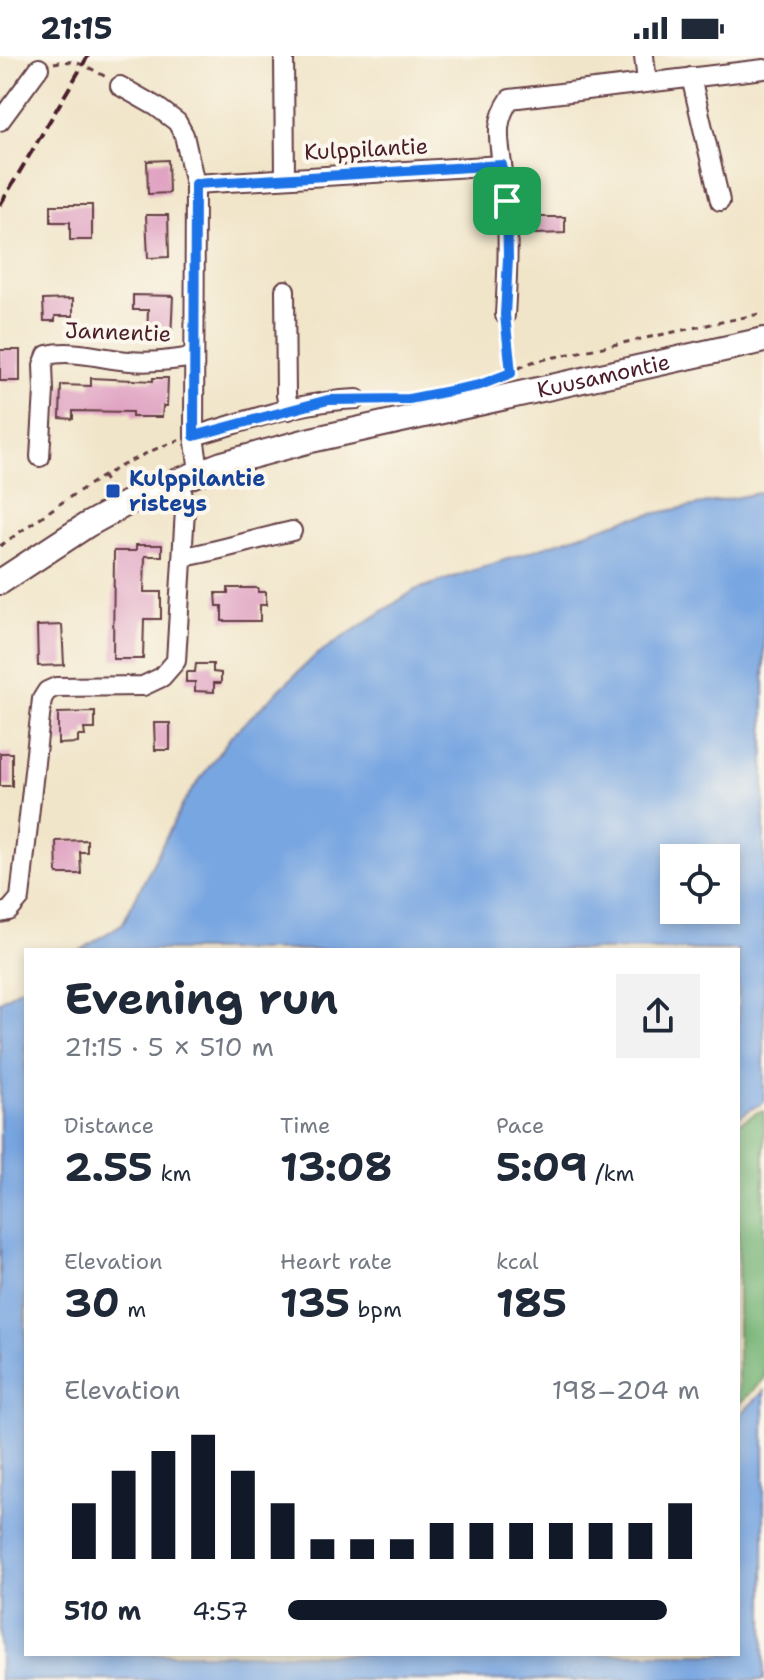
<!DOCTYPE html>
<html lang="en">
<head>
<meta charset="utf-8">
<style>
  :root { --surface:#fff; --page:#f2f2f3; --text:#1f2937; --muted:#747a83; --accent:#111827 }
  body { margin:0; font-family:"Shantell Sans",sans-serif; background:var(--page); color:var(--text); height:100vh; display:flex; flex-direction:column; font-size:30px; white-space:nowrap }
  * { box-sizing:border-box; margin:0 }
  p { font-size:26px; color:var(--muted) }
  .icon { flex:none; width:44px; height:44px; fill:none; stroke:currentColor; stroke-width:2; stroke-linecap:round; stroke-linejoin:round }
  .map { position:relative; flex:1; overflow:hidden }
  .sheet { position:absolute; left:24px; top:892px; width:716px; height:708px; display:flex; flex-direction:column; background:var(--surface); border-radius:0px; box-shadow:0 4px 12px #0003 }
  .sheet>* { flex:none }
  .controls { position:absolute; left:660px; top:788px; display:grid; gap:16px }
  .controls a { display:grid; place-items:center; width:80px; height:80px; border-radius:0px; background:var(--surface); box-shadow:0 4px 12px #0003; font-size:40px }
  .pin { position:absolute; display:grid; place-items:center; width:68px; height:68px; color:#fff; margin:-34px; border-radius:16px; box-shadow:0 4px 12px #0006 }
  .round { display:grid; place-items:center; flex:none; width:84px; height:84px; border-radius:0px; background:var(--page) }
  .head { display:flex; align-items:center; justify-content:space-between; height:136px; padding:0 40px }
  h1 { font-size:44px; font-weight:700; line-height:60px }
  .figures { display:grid; grid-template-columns:repeat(3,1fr); gap:12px; height:136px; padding:8px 40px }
  .figures div { display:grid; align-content:center }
  .figures b { font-size:40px; font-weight:700 }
  .figures small { font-size:22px; font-weight:400 }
  .figures p { font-size:22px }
  .chart { height:224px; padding:16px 40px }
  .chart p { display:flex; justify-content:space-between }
  .chart svg { width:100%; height:144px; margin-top:8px; stroke:var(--accent); stroke-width:6 }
  ul { padding:0 40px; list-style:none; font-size:26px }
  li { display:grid; grid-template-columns:128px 96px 1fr; align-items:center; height:60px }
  li i { height:20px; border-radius:10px; background:var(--accent) }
  .status { display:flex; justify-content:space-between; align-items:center; height:56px; padding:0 40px; background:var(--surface); direction:ltr }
  .status svg { height:22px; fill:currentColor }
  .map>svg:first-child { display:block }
  .forest { fill:#74b374; stroke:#5f6950; stroke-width:2 }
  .water { fill:#78a6e1; stroke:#616286; stroke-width:2; fill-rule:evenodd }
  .building { fill:#dfa0c1 }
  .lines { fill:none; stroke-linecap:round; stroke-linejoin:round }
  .minor-casing { stroke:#633d43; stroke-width:22 }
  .major-casing { stroke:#633d43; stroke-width:28 }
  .path { stroke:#633d43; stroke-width:3; stroke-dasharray:6 6; stroke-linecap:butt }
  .minor { stroke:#fff; stroke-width:18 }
  .major { stroke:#fff; stroke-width:24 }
  .rail { stroke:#4a1f2b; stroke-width:4; stroke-dasharray:12 6; stroke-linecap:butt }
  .route-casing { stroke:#fff; stroke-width:16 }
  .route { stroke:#1a73e8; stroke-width:10 }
  .transit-dot { fill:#1a4fb4; stroke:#fbf7ec; stroke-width:3 }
  .labels { text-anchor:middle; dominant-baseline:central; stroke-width:8; stroke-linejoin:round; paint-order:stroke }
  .street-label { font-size:22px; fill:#4a1f2b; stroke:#fbf7ec }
  .transit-label { font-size:22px; font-weight:bold; fill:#164399; stroke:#fbf7ec; text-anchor:start }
</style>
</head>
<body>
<div class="status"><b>21:15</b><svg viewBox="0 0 49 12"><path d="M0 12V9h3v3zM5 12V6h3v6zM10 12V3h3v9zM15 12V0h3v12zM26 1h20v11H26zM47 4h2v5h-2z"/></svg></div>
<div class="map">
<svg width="764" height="1624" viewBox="0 0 764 1624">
  <rect width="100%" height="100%" fill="#fbf7ec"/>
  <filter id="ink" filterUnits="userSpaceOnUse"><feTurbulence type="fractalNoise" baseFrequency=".0125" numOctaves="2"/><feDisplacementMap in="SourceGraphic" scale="16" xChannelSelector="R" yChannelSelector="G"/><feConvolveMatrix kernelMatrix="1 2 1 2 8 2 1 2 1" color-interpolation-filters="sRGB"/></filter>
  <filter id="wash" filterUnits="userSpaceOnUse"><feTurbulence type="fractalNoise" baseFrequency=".006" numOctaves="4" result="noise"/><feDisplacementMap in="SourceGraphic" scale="32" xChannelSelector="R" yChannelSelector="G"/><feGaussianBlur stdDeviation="1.8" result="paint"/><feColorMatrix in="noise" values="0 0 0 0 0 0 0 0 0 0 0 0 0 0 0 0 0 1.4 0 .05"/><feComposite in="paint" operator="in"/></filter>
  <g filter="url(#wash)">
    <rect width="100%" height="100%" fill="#f1e5c9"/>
    <path class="forest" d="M 764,1055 L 764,1323 L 738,1350 L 738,1068 L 758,1056 Z"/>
    <g class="water">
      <path d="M 764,436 L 764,1046 L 738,1061 L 738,894 L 81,894 L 123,867 L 185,744 L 232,679 L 316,599 L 415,534 L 627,463 ZM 674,802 L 726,802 L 726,854 L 674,854 Z"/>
      <path d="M 26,929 L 26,1598 L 738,1598 L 738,1361 L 764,1335 L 764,1624 L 0,1624 L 0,945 Z"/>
    </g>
    <g id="blocks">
      <g class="building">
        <path d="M 168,104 L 169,137 L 148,138 L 147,105 Z"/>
        <path d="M 51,149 L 92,149 L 92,184 L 70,184 L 70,166 L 51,166 Z"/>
        <path d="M 146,159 L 168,159 L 169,201 L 148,202 Z"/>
        <path d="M 534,161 L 565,161 L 565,177 L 535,178 Z"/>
        <path d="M 133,239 L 173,240 L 171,282 L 147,281 L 148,254 L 133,254 Z"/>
        <path d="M 73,243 L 73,260 L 55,260 L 55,265 L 44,265 L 43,244 Z"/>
        <rect x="0" y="294" width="20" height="31"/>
        <path d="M 91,322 L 153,325 L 153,322 L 168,322 L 167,350 L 163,350 L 162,361 L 132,361 L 132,356 L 73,355 L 73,363 L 60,362 L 61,329 L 91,330 Z"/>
        <path d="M 136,489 L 162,489 L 162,500 L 145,500 L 144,536 L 161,536 L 161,563 L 144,563 L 143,603 L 113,603 L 114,495 L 136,495 Z"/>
        <path d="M 228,532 L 258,532 L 258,536 L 266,536 L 266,549 L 260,549 L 260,565 L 222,565 L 222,550 L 217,550 L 216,537 L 228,537 Z"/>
        <path d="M 62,569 L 64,609 L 38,610 L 37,570 Z"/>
        <path d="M 196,608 L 213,608 L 213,616 L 221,617 L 221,627 L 214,627 L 214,636 L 195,635 L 195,626 L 186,626 L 186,616 L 195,616 Z"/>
        <path d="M 95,656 L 95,673 L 84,673 L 85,680 L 78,680 L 78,687 L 58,688 L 58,657 Z"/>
        <path d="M 154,667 L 170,667 L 170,694 L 155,694 Z"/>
        <rect x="0" y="697" width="12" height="33"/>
        <path d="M 87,784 L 87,796 L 80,796 L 81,818 L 57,818 L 56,785 Z"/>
      </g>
    </g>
  </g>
  <g filter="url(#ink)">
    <use href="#blocks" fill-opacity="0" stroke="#633d43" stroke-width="2"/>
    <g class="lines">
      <g class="minor-casing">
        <g id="minor">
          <path d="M 284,0 L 285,122"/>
          <path d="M 644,0 L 647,26"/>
          <path d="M 691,21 L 720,145"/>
          <path d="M 120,30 L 157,51 L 177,66 L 184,79 L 195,128 L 194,380 L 199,415"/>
          <path d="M 0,65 L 39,12"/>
          <path d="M 502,109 C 510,160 508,209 505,259"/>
          <path d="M 195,128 L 502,109 C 499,83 494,67 510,43 L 764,13"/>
          <path d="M 285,234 L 286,339 L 289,354"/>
          <path d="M 194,380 C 247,365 301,345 357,343"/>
          <path d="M 40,401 L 44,335 L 43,309 L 47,299 C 74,293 103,303 130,305 C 152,307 173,304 194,301"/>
          <path d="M 183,501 C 220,495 255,483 292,475"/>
          <path d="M 0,857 L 9,855 L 20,842 L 42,643 L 47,635 L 56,631 L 143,630 L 162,621 L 176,605 L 185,454 L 180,423"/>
        </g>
      </g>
      <g class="major-casing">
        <g id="major">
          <path id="s1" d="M 0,526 L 87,469 L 142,439 L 222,408 L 311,384 L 764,284"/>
        </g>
      </g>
      <g class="path">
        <path d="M 54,7 C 75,2 88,11 106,21"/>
        <path d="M 507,275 L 511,315"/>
        <path d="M 497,322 L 532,306 L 764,257"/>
        <path d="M 371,343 L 404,343"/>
        <path d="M 102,420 L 112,433"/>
        <path d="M 0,490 C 57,450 113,407 179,384"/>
      </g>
      <use href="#minor" class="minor"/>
      <use href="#major" class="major"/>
      <path class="rail" d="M 0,149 L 88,0"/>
    </g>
  </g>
  <g class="lines" filter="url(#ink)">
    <g class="route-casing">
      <path id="route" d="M 502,109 L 507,145 L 508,202 L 505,259 L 511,317 L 480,329 L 409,343 L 328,344 L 194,380 L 195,128 Z"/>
    </g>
    <use href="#route" class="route"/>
  </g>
  <rect class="transit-dot" x="105" y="427" width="16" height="16" rx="4"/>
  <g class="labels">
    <g class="street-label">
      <text transform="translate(366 93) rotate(-3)">Kulppilantie</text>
      <text transform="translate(118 276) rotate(2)">Jannentie</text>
      <text stroke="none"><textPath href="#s1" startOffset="644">Kuusamontie</textPath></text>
    </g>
    <g class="transit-label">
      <text x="129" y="422">Kulppilantie<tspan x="129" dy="25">risteys</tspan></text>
    </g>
  </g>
</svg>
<div class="controls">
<a><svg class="icon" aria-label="locate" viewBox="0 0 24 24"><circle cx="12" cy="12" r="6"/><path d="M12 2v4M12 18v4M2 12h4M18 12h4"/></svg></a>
</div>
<div class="pin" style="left:507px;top:145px;background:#1e9e55"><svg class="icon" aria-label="arrive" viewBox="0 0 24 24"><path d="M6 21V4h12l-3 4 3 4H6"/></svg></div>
<section class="sheet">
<div class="head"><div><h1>Evening run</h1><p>21:15 · 5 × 510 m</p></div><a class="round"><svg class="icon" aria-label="share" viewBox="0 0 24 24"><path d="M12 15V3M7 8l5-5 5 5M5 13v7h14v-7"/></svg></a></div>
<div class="figures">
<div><p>Distance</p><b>2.55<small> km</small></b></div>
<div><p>Time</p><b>13:08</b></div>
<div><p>Pace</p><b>5:09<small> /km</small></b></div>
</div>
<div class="figures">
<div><p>Elevation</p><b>30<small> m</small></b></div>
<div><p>Heart rate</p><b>135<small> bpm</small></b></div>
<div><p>kcal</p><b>185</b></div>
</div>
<div class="chart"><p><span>Elevation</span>198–204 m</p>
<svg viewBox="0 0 160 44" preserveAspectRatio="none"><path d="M5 44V27M15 44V17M25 44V11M35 44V6M45 44V17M55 44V27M65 44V38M75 44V38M85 44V38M95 44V33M105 44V33M115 44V33M125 44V33M135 44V33M145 44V33M155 44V27"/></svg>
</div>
<ul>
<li><b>510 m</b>4:57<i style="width:92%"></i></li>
</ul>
</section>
</div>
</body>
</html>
